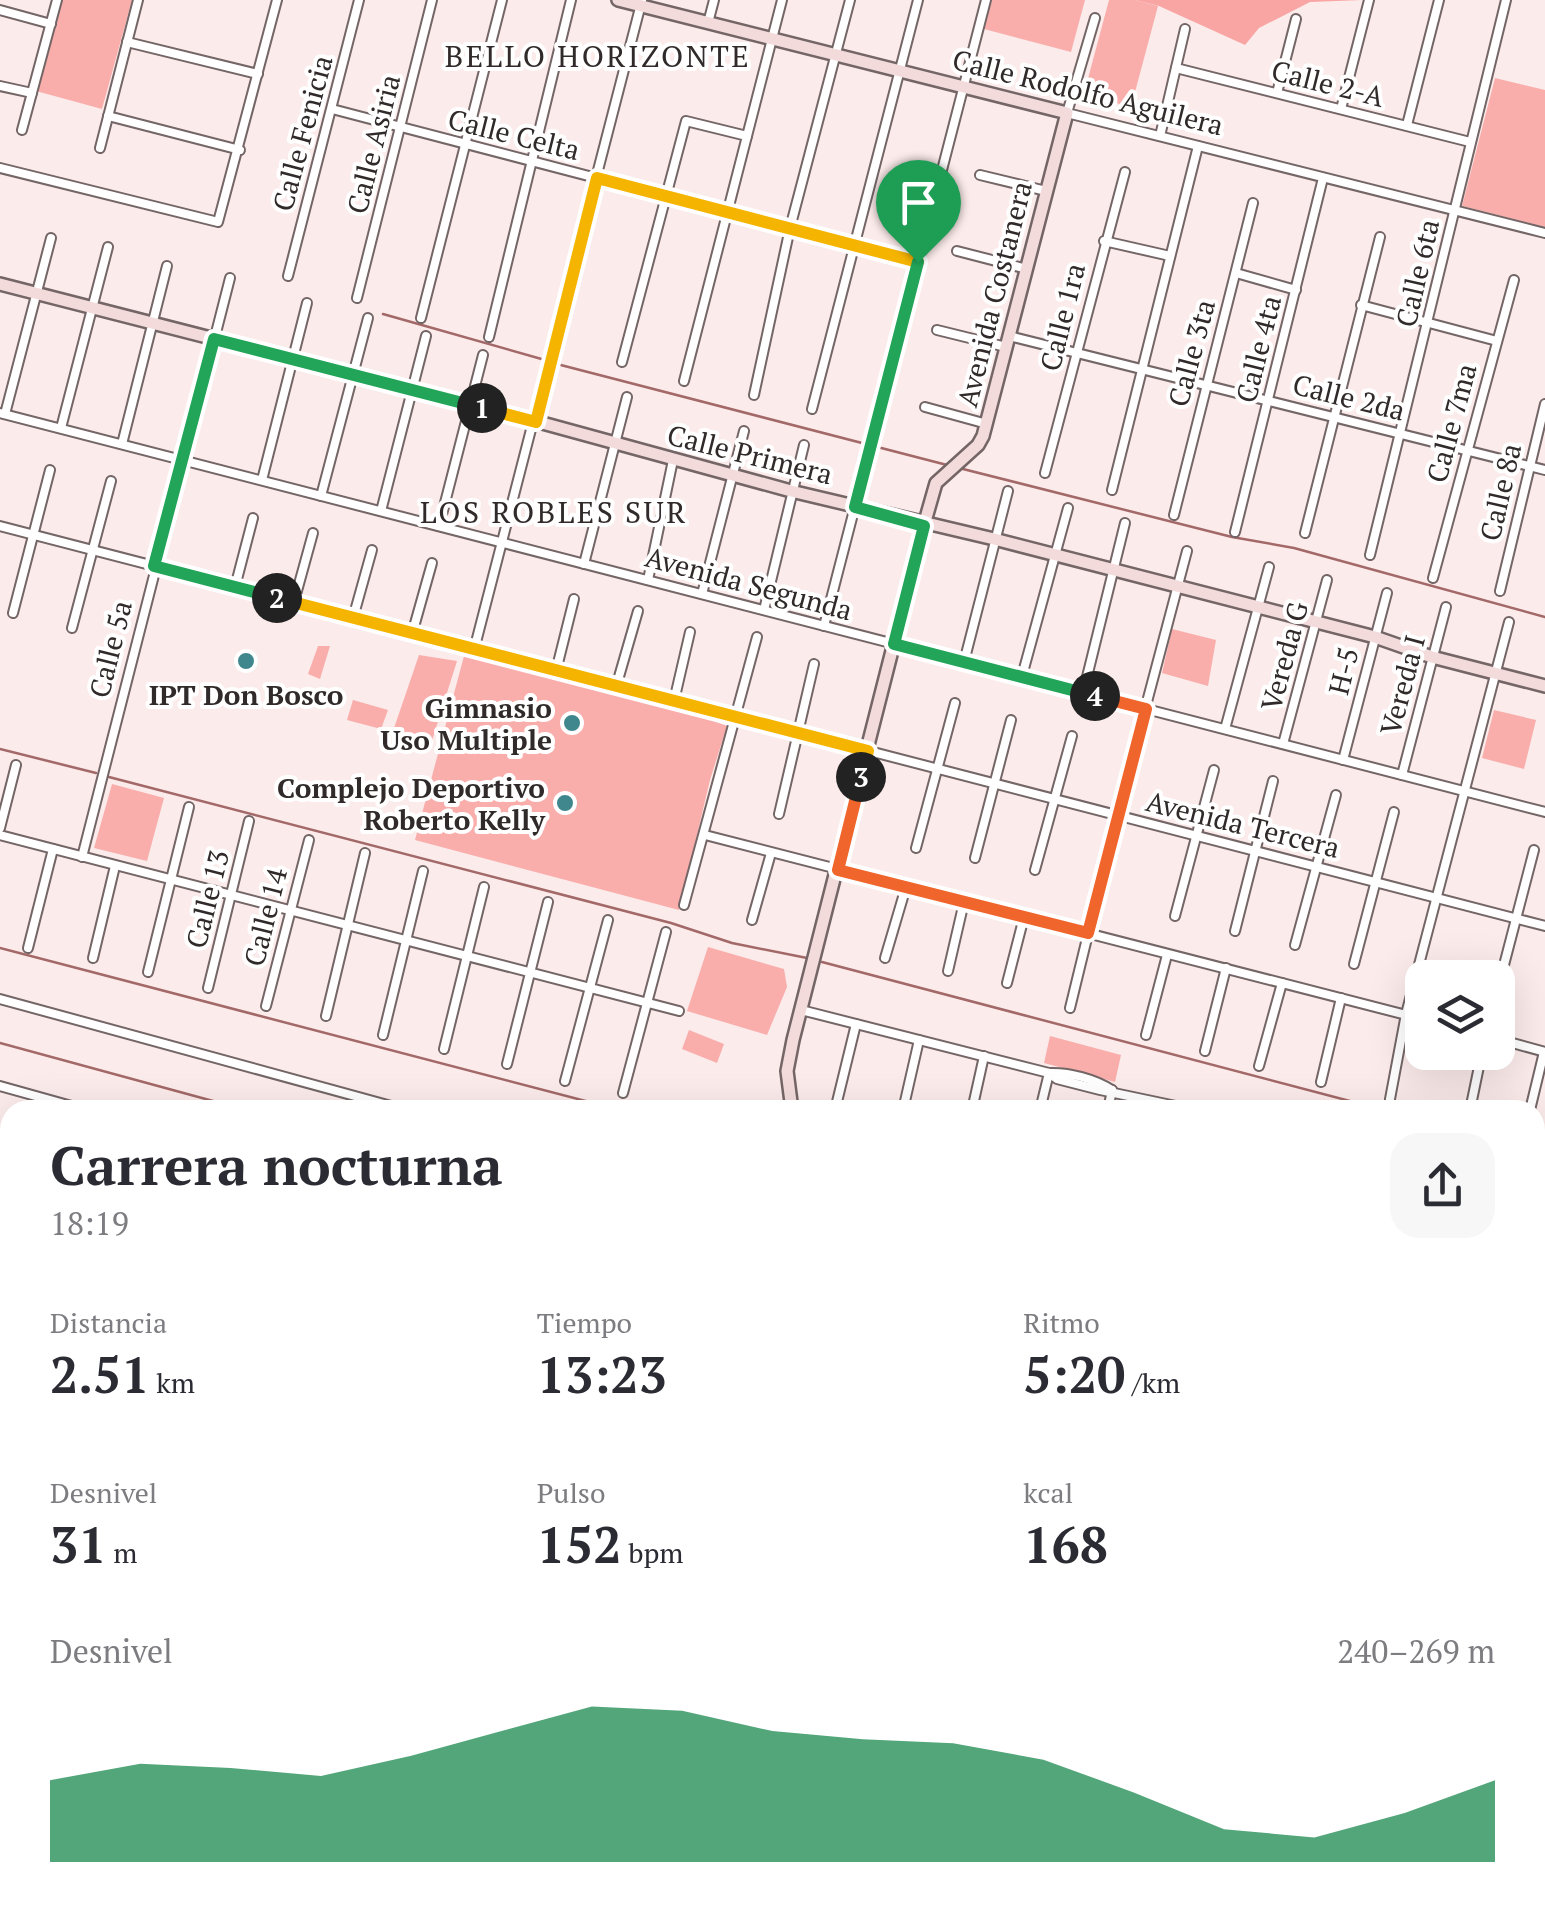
<!DOCTYPE html>
<html lang="es">
<head>
<meta charset="utf-8">
<style>
  :root { --surface:#fff; --page:#f7f7f7; --text:#2b2b33; --muted:#7c7c81; --accent:#0b8043 }
  body { margin:0; font-family:"PT Serif",serif; background:var(--page); color:var(--text); height:100vh; display:flex; flex-direction:column; font-size:38px; white-space:nowrap }
  * { box-sizing:border-box; margin:0 }
  p { font-size:32px; color:var(--muted) }
  .icon { flex:none; width:55px; height:55px; fill:none; stroke:currentColor; stroke-width:2; stroke-linecap:round; stroke-linejoin:round }
  .map { position:relative; flex:1; overflow:hidden }
  .sheet { position:absolute; left:0px; top:1100px; width:1545px; height:812px; display:flex; flex-direction:column; background:var(--surface); border-radius:30px 30px 0 0; box-shadow:0 10px 40px #0002 }
  .sheet>* { flex:none }
  .buttons { position:absolute; left:1405px; top:960px; display:grid; gap:20px }
  .buttons a { display:grid; place-items:center; width:110px; height:110px; border-radius:20px; background:var(--surface); box-shadow:0 10px 40px #0002; font-size:50px }
  .pin { position:absolute; display:grid; place-items:center; width:85px; height:85px; color:#fff; margin:-102px -42px; border-radius:50% 50% 50% 0; rotate:-45deg; box-shadow:0 0 10px #0007 }
  .pin .icon { rotate:45deg }
  .km { position:absolute; width:50px; height:50px; margin:-25px; border-radius:50%; background:#222; color:#fff; font-size:28px; line-height:50px; text-align:center }
  .round { display:grid; place-items:center; flex:none; width:105px; height:105px; border-radius:30px; background:var(--page) }
  .summary { display:flex; align-items:center; justify-content:space-between; height:170px; padding:0 50px }
  h1 { font-size:55px; font-weight:600; line-height:75px }
  .stats { display:grid; grid-template-columns:repeat(3,1fr); gap:15px; height:170px; padding:10px 50px }
  .stats div { display:grid; align-content:center }
  .stats b { font-size:50px; font-weight:600 }
  .stats small { font-size:28px; font-weight:400 }
  .stats p { font-size:28px }
  .chart { height:280px; padding:20px 50px }
  .chart p { display:flex; justify-content:space-between }
  .chart svg { width:100%; height:180px; margin-top:10px; fill:var(--accent); opacity:.7 }
  .map>svg:first-child { display:block }
  .green { fill:#f9aeac }
  .forest { fill:#f9a5a4 }
  .lines { fill:none; stroke-linecap:round; stroke-linejoin:round }
  .stream { stroke:#a36868; stroke-width:2.5 }
  .street-casing { stroke:#746666; stroke-width:12 }
  .secondary-casing { stroke:#746666; stroke-width:16 }
  .highway-casing { stroke:#cdcccc; stroke-width:20 }
  .street { stroke:#fff; stroke-width:8 }
  .secondary { stroke:#f3dbdb; stroke-width:11 }
  .highway { stroke:#d78887; stroke-width:15 }
  .split-1-casing { stroke:#fff; stroke-width:20 }
  .split-2-casing { stroke:#fff; stroke-width:20 }
  .split-3-casing { stroke:#fff; stroke-width:20 }
  .split-4-casing { stroke:#fff; stroke-width:20 }
  .split-5-casing { stroke:#fff; stroke-width:20 }
  .split-1 { stroke:#f5b400; stroke-width:12 }
  .split-2 { stroke:#22a559; stroke-width:12 }
  .split-3 { stroke:#f5b400; stroke-width:12 }
  .split-4 { stroke:#f0652b; stroke-width:12 }
  .split-5 { stroke:#22a559; stroke-width:12 }
  .poi-dot { fill:#3f878c; stroke:#fff; stroke-width:4 }
  .labels { text-anchor:middle; dominant-baseline:central; stroke-width:8; stroke-linejoin:round; paint-order:stroke }
  .street-label { font-size:28px; fill:#302a2a; stroke:#fff }
  .poi-label { font-size:28px; font-weight:bold; fill:#302a2a; stroke:#fff; text-anchor:end }
  .neighbourhood-label { font-size:30px; letter-spacing:2.5px; fill:#302a2a; stroke:#fff }
</style>
</head>
<body>
<div class="map">
<svg width="1545" height="1911" viewBox="0 0 1545 1911">
  <rect width="100%" height="100%" fill="#fbebea"/>
  <g class="green">
    <path d="M 60,0 L 132,0 L 102,109 L 36,91 Z"/>
    <path d="M 992,0 L 1085,0 L 1071,52 L 984,29 Z"/>
    <path d="M 1109,0 L 1135,0 L 1158,6 L 1131,107 L 1098,98 L 1086,86 Z"/>
    <path d="M 1495,78 L 1545,90 L 1545,227 L 1462,206 Z"/>
    <path d="M 1172,629 L 1216,640 L 1208,686 L 1162,673 Z"/>
    <path d="M 318,646 L 330,646 L 320,679 L 308,674 Z"/>
    <path d="M 419,655 L 457,661 L 430,747 L 392,734 Z"/>
    <path d="M 464,656 L 633,691 L 727,726 L 710,780 L 679,910 L 415,840 Z"/>
    <path d="M 353,700 L 388,710 L 381,729 L 347,720 Z"/>
    <path d="M 1494,710 L 1536,720 L 1524,769 L 1482,758 Z"/>
    <path d="M 112,784 L 164,798 L 147,861 L 94,848 Z"/>
    <path d="M 708,947 L 784,969 L 787,987 L 767,1035 L 687,1011 Z"/>
    <path d="M 689,1030 L 724,1044 L 717,1063 L 682,1049 Z"/>
    <path d="M 1050,1036 L 1121,1055 L 1115,1082 L 1044,1063 Z"/>
    <path d="M 1545,1733 L 1545,1902 L 1535,1895 L 1535,1746 Z"/>
    <path d="M 335,1902 L 537,1902 L 537,1903 L 535,1911 L 333,1911 Z"/>
  </g>
  <path class="forest" d="M 1135,0 L 1362,0 L 1310,2 L 1259,28 L 1245,45 L 1159,6 Z"/>
  <g class="lines">
    <g class="stream">
      <path d="M 383,314 L 545,360"/>
      <path d="M 553,363 L 947,465"/>
      <path d="M 959,468 L 1232,537 L 1294,548 L 1545,617"/>
      <path d="M 0,749 L 96,773"/>
      <path d="M 109,777 L 671,923 L 732,943 L 807,958"/>
      <path d="M 0,948 L 620,1110"/>
      <path d="M 822,962 L 1384,1110"/>
      <path d="M 0,1043 L 246,1110"/>
      <path d="M 1535,1148 L 1545,1150"/>
      <path d="M 1535,1357 L 1545,1360"/>
      <path d="M 1535,1486 L 1545,1489"/>
      <path d="M 1535,1556 L 1545,1541"/>
      <path d="M 0,1623 L 10,1626"/>
      <path d="M 1535,1737 L 1545,1723"/>
      <path d="M 456,1902 L 480,1911"/>
      <path d="M 921,1902 L 960,1911"/>
      <path d="M 528,1911 L 530,1902"/>
      <path d="M 1287,1911 L 1293,1902"/>
      <path d="M 1414,1911 L 1420,1902"/>
    </g>
    <g class="street-casing">
      <g id="street">
        <path d="M 0,10 L 51,24"/>
        <path d="M 1095,18 L 1067,113 L 1545,233"/>
        <path d="M 708,23 L 714,0"/>
        <path d="M 127,42 L 258,74"/>
        <path d="M 1176,68 L 1470,142"/>
        <path d="M 0,86 L 32,93"/>
        <path d="M 1277,93 L 1296,19"/>
        <path d="M 332,109 L 918,262"/>
        <path d="M 1341,109 L 1369,0"/>
        <path d="M 108,116 L 240,150"/>
        <path d="M 1407,125 L 1439,0"/>
        <path d="M 22,130 L 57,0"/>
        <path d="M 1160,136 L 1185,29"/>
        <path d="M 100,148 L 138,0"/>
        <path d="M 0,168 L 218,222 L 277,0"/>
        <path d="M 980,175 L 1046,191"/>
        <path d="M 1104,241 L 1170,256"/>
        <path d="M 957,251 L 1027,269"/>
        <path d="M 1236,273 L 1296,290"/>
        <path d="M 288,276 L 359,0"/>
        <path d="M 357,298 L 432,0"/>
        <path d="M 1361,305 L 1497,341"/>
        <path d="M 421,318 L 502,0"/>
        <path d="M 937,330 L 1006,347"/>
        <path d="M 1009,336 L 1545,470"/>
        <path d="M 489,337 L 571,0"/>
        <path d="M 622,362 L 686,121 L 747,136"/>
        <path d="M 684,381 L 782,0"/>
        <path d="M 754,395 L 790,228 L 850,0"/>
        <path d="M 925,407 L 987,424"/>
        <path d="M 812,409 L 918,0"/>
        <path d="M 0,413 L 1545,812"/>
        <path d="M 5,414 L 51,238"/>
        <path d="M 61,428 L 108,247"/>
        <path d="M 122,444 L 167,266"/>
        <path d="M 1045,473 L 1125,172"/>
        <path d="M 262,480 L 307,303"/>
        <path d="M 1112,490 L 1198,146"/>
        <path d="M 321,496 L 368,318"/>
        <path d="M 381,511 L 426,336"/>
        <path d="M 1174,515 L 1253,203"/>
        <path d="M 0,526 L 1545,926"/>
        <path d="M 439,526 L 483,355"/>
        <path d="M 1235,532 L 1323,178"/>
        <path d="M 1305,533 L 1380,237"/>
        <path d="M 1370,555 L 1506,0"/>
        <path d="M 584,564 L 627,397"/>
        <path d="M 1433,578 L 1514,280"/>
        <path d="M 648,580 L 673,460"/>
        <path d="M 235,587 L 253,518"/>
        <path d="M 1500,591 L 1545,404"/>
        <path d="M 702,594 L 744,431"/>
        <path d="M 294,602 L 313,533"/>
        <path d="M 764,610 L 804,445"/>
        <path d="M 13,613 L 50,470"/>
        <path d="M 353,618 L 372,550"/>
        <path d="M 824,626 L 986,0"/>
        <path d="M 72,628 L 111,481"/>
        <path d="M 412,634 L 432,563"/>
        <path d="M 474,650 L 642,0"/>
        <path d="M 964,662 L 1008,491"/>
        <path d="M 556,671 L 574,599"/>
        <path d="M 1022,676 L 1068,508"/>
        <path d="M 616,687 L 638,611"/>
        <path d="M 1083,693 L 1125,523"/>
        <path d="M 674,701 L 690,632"/>
        <path d="M 1225,729 L 1269,567"/>
        <path d="M 1283,744 L 1327,580"/>
        <path d="M 1343,760 L 1387,593"/>
        <path d="M 1402,775 L 1446,607"/>
        <path d="M 779,814 L 814,664"/>
        <path d="M 0,828 L 16,765"/>
        <path d="M 0,835 L 679,1011"/>
        <path d="M 705,835 L 1422,1019"/>
        <path d="M 916,848 L 955,703"/>
        <path d="M 82,857 L 230,278"/>
        <path d="M 975,858 L 1011,720"/>
        <path d="M 1035,870 L 1072,736"/>
        <path d="M 684,905 L 757,637"/>
        <path d="M 1175,916 L 1214,770"/>
        <path d="M 752,920 L 771,853"/>
        <path d="M 1235,931 L 1273,781"/>
        <path d="M 1295,945 L 1336,795"/>
        <path d="M 28,948 L 53,849"/>
        <path d="M 93,958 L 115,866"/>
        <path d="M 885,958 L 906,887"/>
        <path d="M 1354,964 L 1394,812"/>
        <path d="M 948,971 L 964,902"/>
        <path d="M 148,972 L 189,807"/>
        <path d="M 1007,983 L 1024,917"/>
        <path d="M 208,988 L 249,821"/>
        <path d="M 1498,988 L 1534,850"/>
        <path d="M 0,999 L 406,1110"/>
        <path d="M 266,1006 L 309,840"/>
        <path d="M 1070,1008 L 1117,815 L 1187,551"/>
        <path d="M 801,1010 L 1049,1073 C 1069,1072 1095,1079 1112,1090"/>
        <path d="M 326,1016 L 365,853"/>
        <path d="M 383,1035 L 423,871"/>
        <path d="M 1146,1035 L 1167,955"/>
        <path d="M 1498,1039 L 1545,1052"/>
        <path d="M 444,1049 L 484,887"/>
        <path d="M 1205,1051 L 1226,968"/>
        <path d="M 507,1064 L 548,902"/>
        <path d="M 1259,1066 L 1282,983"/>
        <path d="M 1049,1073 L 1057,1079 L 1100,1090 L 1195,1110"/>
        <path d="M 565,1081 L 608,920"/>
        <path d="M 1321,1082 L 1341,998"/>
        <path d="M 0,1086 L 86,1110"/>
        <path d="M 623,1093 L 666,932"/>
        <path d="M 1390,1099 L 1406,1014 L 1509,622"/>
        <path d="M 835,1110 L 856,1024"/>
        <path d="M 903,1110 L 919,1040"/>
        <path d="M 972,1110 L 984,1056"/>
        <path d="M 1040,1110 L 1049,1073"/>
        <path d="M 1108,1110 L 1112,1090"/>
        <path d="M 1470,1110 L 1482,1052"/>
        <path d="M 1530,1110 L 1544,1052"/>
        <path d="M 1535,1198 L 1545,1200"/>
        <path d="M 0,1260 L 10,1224"/>
        <path d="M 1535,1306 L 1545,1266"/>
        <path d="M 1535,1428 L 1545,1431"/>
        <path d="M 0,1502 L 10,1466"/>
        <path d="M 0,1580 L 10,1582"/>
        <path d="M 0,1646 L 10,1648"/>
        <path d="M 0,1795 L 10,1797"/>
        <path d="M 1148,1902 L 1186,1911"/>
        <path d="M 1013,1905 L 1013,1902"/>
        <path d="M 269,1911 L 270,1902"/>
        <path d="M 671,1911 L 673,1902"/>
        <path d="M 750,1911 L 752,1902"/>
        <path d="M 824,1911 L 825,1902"/>
        <path d="M 1087,1911 L 1089,1902"/>
        <path d="M 1226,1911 L 1232,1902"/>
      </g>
    </g>
    <g class="secondary-casing">
      <g id="secondary">
        <path d="M 618,0 L 1067,113 L 983,436 L 978,445 L 936,483 L 924,525 L 793,1040 L 787,1071 L 792,1110"/>
        <path d="M 0,284 L 535,421 L 791,491 L 994,539 L 1375,637 L 1432,657 L 1545,686"/>
        <path d="M 0,1314 L 10,1317"/>
        <path d="M 0,1324 L 10,1327"/>
        <path d="M 596,1911 L 600,1902"/>
        <path d="M 613,1911 L 616,1902"/>
      </g>
    </g>
    <g class="highway-casing">
      <g id="highway">
        <path d="M 1535,1617 L 1545,1603"/>
        <path d="M 1535,1659 L 1545,1644"/>
        <path d="M 1328,1911 L 1334,1902"/>
        <path d="M 1358,1911 L 1364,1902"/>
      </g>
    </g>
    <use href="#street" class="street"/>
    <use href="#secondary" class="secondary"/>
    <use href="#highway" class="highway"/>
  </g>
  <g class="lines">
    <g class="split-1-casing">
      <path id="split-1" d="M 482,408 L 536,422 L 597,178 L 918,262"/>
    </g>
    <g class="split-2-casing">
      <path id="split-2" d="M 277,598 L 154,566 L 214,339 L 482,408"/>
    </g>
    <g class="split-3-casing">
      <path id="split-3" d="M 277,598 L 868,751 L 861,777"/>
    </g>
    <g class="split-4-casing">
      <path id="split-4" d="M 861,777 L 838,870 L 1088,933 L 1146,709 L 1095,696"/>
    </g>
    <g class="split-5-casing">
      <path id="split-5" d="M 918,262 L 855,507 L 924,526 L 894,644 L 1095,696"/>
    </g>
    <use href="#split-1" class="split-1"/>
    <use href="#split-2" class="split-2"/>
    <use href="#split-3" class="split-3"/>
    <use href="#split-4" class="split-4"/>
    <use href="#split-5" class="split-5"/>
  </g>
  <g class="poi-dot">
    <circle cx="246" cy="661" r="10"/>
    <circle cx="572" cy="723" r="10"/>
    <circle cx="565" cy="803" r="10"/>
  </g>
  <g class="labels">
    <g class="street-label">
      <text transform="translate(1328 83) rotate(14)">Calle 2-A</text>
      <text transform="translate(1088 92) rotate(14)">Calle Rodolfo Aguilera</text>
      <text transform="translate(302 133) rotate(-75)">Calle Fenicia</text>
      <text transform="translate(514 134) rotate(14)">Calle Celta</text>
      <text transform="translate(373 144) rotate(-76)">Calle Asiria</text>
      <text transform="translate(1417 273) rotate(-77)">Calle 6ta</text>
      <text transform="translate(994 294) rotate(-76)">Avenida Costanera</text>
      <text transform="translate(1062 317) rotate(-76)">Calle 1ra</text>
      <text transform="translate(1258 349) rotate(-76)">Calle 4ta</text>
      <text transform="translate(1191 353) rotate(-75)">Calle 3ta</text>
      <text transform="translate(1349 397) rotate(14)">Calle 2da</text>
      <text transform="translate(1451 423) rotate(-75)">Calle 7ma</text>
      <text transform="translate(750 454) rotate(14)">Calle Primera</text>
      <text transform="translate(1500 492) rotate(-77)">Calle 8a</text>
      <text transform="translate(749 583) rotate(15)">Avenida Segunda</text>
      <text transform="translate(110 649) rotate(-76)">Calle 5a</text>
      <text transform="translate(1284 656) rotate(-75)">Vereda G</text>
      <text transform="translate(1343 671) rotate(-76)">H-5</text>
      <text transform="translate(1402 685) rotate(-75)">Vereda I</text>
      <text transform="translate(1243 824) rotate(14)">Avenida Tercera</text>
      <text transform="translate(207 899) rotate(-76)">Calle 13</text>
      <text transform="translate(265 917) rotate(-76)">Calle 14</text>
    </g>
    <g class="poi-label">
      <text x="246" y="694" text-anchor="middle">IPT Don Bosco</text>
      <text x="552" y="707">Gimnasio<tspan x="552" dy="32">Uso Multiple</tspan></text>
      <text x="545" y="787">Complejo Deportivo<tspan x="545" dy="32">Roberto Kelly</tspan></text>
    </g>
    <g class="neighbourhood-label">
      <text x="598" y="56">BELLO HORIZONTE</text>
      <text x="554" y="512">LOS ROBLES SUR</text>
    </g>
  </g>
</svg>
<div class="buttons">
<a><svg class="icon" aria-label="layers" viewBox="0 0 24 24"><path d="M12 4l9 5-9 5-9-5zM3 14l9 5 9-5"/></svg></a>
</div>
<div class="pin" style="left:918px;top:262px;background:#1e9e55"><svg class="icon" aria-label="arrive" viewBox="0 0 24 24"><path d="M6 21V4h12l-3 4 3 4H6"/></svg></div>
<b class="km" style="left:482px;top:408px">1</b>
<b class="km" style="left:277px;top:598px">2</b>
<b class="km" style="left:861px;top:777px">3</b>
<b class="km" style="left:1095px;top:696px">4</b>
<section class="sheet">
<div class="summary"><div><h1>Carrera nocturna</h1><p>18:19</p></div><a class="round"><svg class="icon" aria-label="share" viewBox="0 0 24 24"><path d="M12 15V3M7 8l5-5 5 5M5 13v7h14v-7"/></svg></a></div>
<div class="stats">
<div><p>Distancia</p><b>2.51<small> km</small></b></div>
<div><p>Tiempo</p><b>13:23</b></div>
<div><p>Ritmo</p><b>5:20<small> /km</small></b></div>
</div>
<div class="stats">
<div><p>Desnivel</p><b>31<small> m</small></b></div>
<div><p>Pulso</p><b>152<small> bpm</small></b></div>
<div><p>kcal</p><b>168</b></div>
</div>
<div class="chart"><p><span>Desnivel</span>240–269 m</p>
<svg viewBox="0 0 160 44" preserveAspectRatio="none"><path d="M0 44V24L10 20L20 21L30 23L40 18L50 12L60 6L70 7L80 12L90 14L100 15L110 19L120 27L130 36L140 38L150 32L160 24V44z"/></svg>
</div>
</section>
</div>
</body>
</html>
